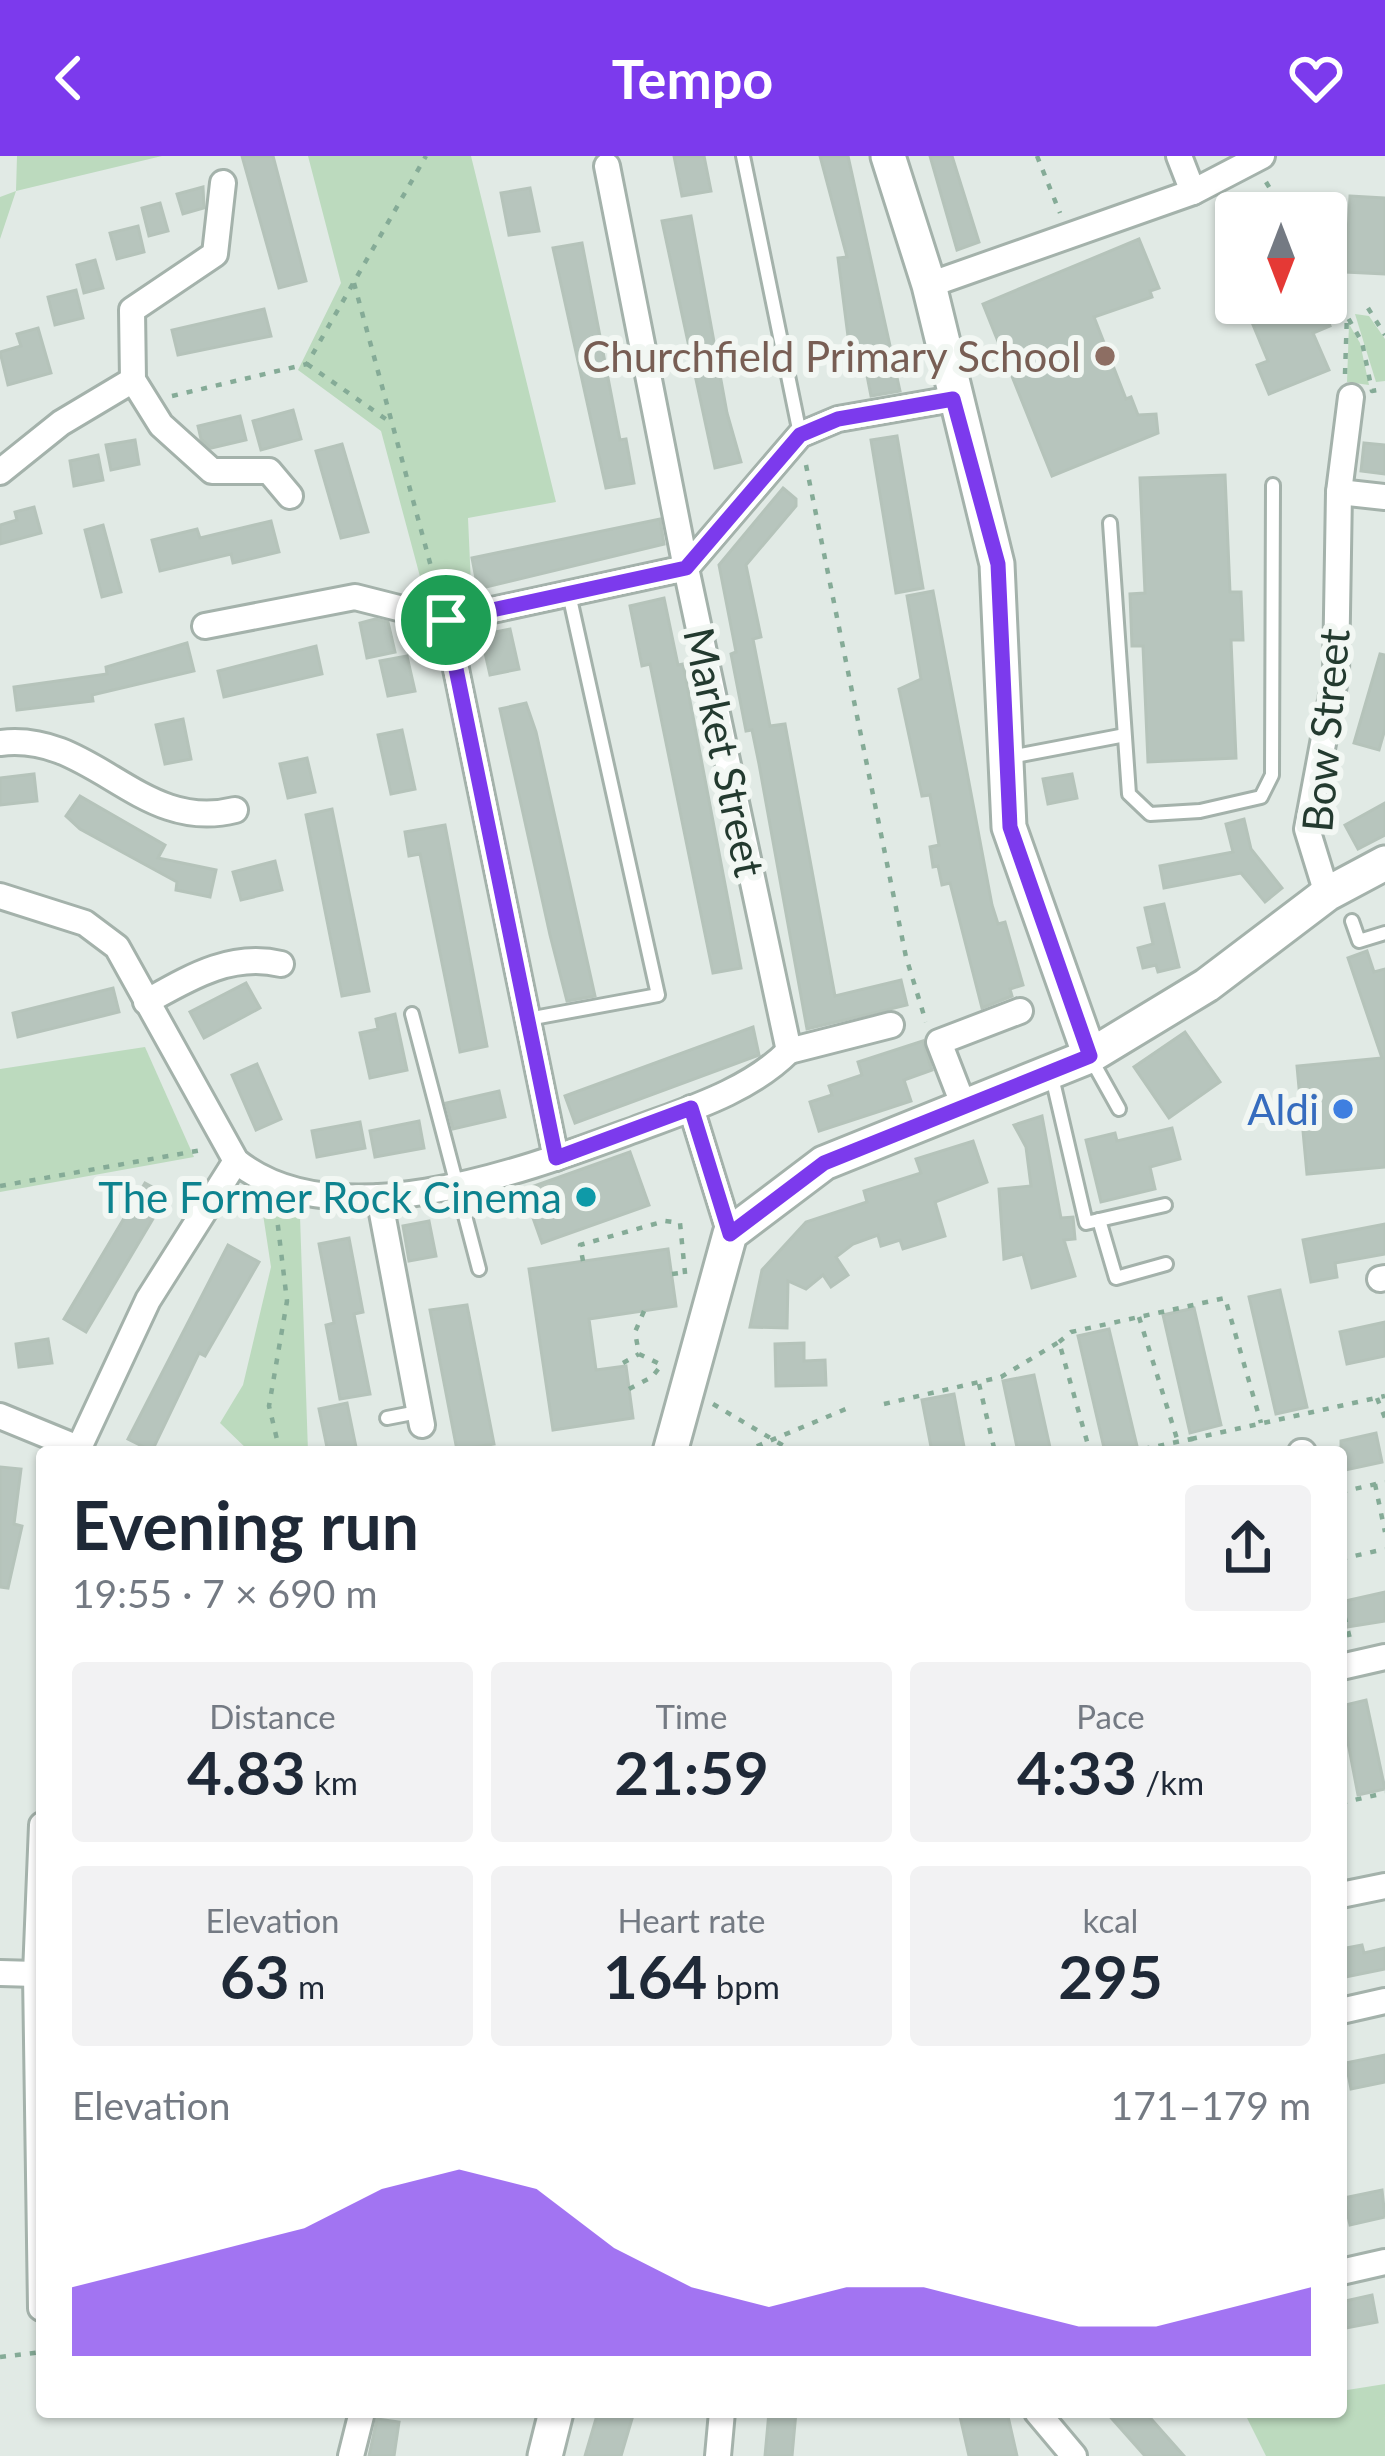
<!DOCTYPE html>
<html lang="en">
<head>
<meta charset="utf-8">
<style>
  :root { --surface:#fff; --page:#f2f2f3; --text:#1f2937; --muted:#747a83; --accent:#7c3aed }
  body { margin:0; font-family:Lato,sans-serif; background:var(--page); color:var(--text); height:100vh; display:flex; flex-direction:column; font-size:45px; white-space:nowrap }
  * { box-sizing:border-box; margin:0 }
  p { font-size:39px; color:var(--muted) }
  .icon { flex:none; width:66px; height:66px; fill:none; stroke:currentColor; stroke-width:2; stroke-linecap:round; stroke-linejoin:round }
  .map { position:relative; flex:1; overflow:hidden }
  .drawer { position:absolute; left:36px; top:1290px; width:1311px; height:972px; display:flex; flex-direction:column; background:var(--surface); border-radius:12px; box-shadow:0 3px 9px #0004 }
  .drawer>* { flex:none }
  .needle { width:78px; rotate:180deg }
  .controls { position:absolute; left:1215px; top:36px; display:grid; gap:24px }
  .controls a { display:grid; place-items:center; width:132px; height:132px; border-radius:12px; background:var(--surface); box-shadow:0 3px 9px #0004; font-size:60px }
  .pin { position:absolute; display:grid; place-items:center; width:102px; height:102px; color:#fff; margin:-51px; border:6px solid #fff; border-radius:50%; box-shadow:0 3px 12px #0007 }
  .round { display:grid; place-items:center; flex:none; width:126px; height:126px; border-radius:12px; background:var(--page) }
  .overview { display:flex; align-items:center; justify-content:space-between; height:204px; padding:0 36px }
  h1 { font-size:66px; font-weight:700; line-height:90px }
  .metrics { display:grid; grid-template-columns:repeat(3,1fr); gap:18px; height:204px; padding:12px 36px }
  .metrics div { display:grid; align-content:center; border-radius:12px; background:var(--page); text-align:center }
  .metrics b { font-size:60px; font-weight:700 }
  .metrics small { font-size:33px; font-weight:400 }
  .metrics p { font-size:33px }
  .chart { height:336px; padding:24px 36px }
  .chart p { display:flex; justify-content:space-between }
  .chart svg { width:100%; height:216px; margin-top:12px; fill:var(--accent); opacity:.7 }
  header { display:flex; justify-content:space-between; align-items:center; height:156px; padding:0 36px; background:var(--accent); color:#fff; font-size:54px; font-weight:700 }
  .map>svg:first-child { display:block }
  .green { fill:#bcdabe }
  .building { fill:#b7c5bd; stroke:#b5c3ba; stroke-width:3 }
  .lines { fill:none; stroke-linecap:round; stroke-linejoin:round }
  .service-casing { stroke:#a4b2ab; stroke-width:18 }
  .minor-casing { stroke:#a4b2ab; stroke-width:30 }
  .tertiary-casing { stroke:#a4b2ab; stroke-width:39 }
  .path { stroke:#85ab97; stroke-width:4.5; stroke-dasharray:6 9; stroke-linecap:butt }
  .service { stroke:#fff; stroke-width:12 }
  .minor { stroke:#fff; stroke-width:24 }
  .tertiary { stroke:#fff; stroke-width:33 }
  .route-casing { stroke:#fff; stroke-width:24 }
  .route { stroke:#7c3aed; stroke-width:15 }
  .education-dot { fill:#8d6e63; stroke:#f2f7f3; stroke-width:4.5 }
  .shop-dot { fill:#3f7fe0; stroke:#f2f7f3; stroke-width:4.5 }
  .culture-dot { fill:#0f9aa8; stroke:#f2f7f3; stroke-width:4.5 }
  .labels { text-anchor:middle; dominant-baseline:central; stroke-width:12; stroke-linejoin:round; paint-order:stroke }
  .education-label { font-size:42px; fill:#785e54; stroke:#f2f7f3; text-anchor:end }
  .street-label { font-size:42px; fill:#233a2f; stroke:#f2f7f3 }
  .shop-label { font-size:42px; fill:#366cbe; stroke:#f2f7f3; text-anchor:end }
  .culture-label { font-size:42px; fill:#0d838f; stroke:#f2f7f3; text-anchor:end }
</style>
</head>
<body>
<header><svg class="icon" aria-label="back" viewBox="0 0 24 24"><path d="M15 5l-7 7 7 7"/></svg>Tempo<svg class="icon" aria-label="heart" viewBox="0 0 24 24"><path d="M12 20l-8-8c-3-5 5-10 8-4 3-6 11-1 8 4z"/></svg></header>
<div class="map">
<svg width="1385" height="2300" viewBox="0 0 1385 2300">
  <rect width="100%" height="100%" fill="#e1eae5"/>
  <g class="green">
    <path d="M 17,0 L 162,0 L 16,35 L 0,83 L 0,41 L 16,35 Z"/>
    <path d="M 308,0 L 471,0 L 556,346 L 468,362 L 471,429 L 422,428 L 381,275 L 298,214 L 341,127 Z"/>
    <path d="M 1355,158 L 1369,160 L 1385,183 L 1385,225 L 1376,226 Z"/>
    <path d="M 1349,168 L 1360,187 L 1369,229 L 1347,226 Z"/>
    <path d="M 145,891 L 194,1001 L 0,1036 L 0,913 Z"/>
    <path d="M 261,1045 L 300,1060 L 308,1296 L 250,1296 L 220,1267 L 243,1229 L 271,1111 Z"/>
    <path d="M 1385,2228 L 1385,2300 L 1266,2300 L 1244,2256 L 1341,2256 L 1341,2235 Z"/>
  </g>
  <g class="building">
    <path d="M 242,0 L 273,0 L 306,125 L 279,132 Z"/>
    <path d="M 674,0 L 704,0 L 711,35 L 682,40 Z"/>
    <path d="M 820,0 L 848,0 L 900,235 L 871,240 L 862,194 L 850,196 L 838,102 L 847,101 Z"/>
    <path d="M 930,0 L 952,0 L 979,86 L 957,94 Z"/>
    <path d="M 203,31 L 204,52 L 183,58 L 177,38 Z"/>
    <path d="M 530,32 L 539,75 L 509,79 L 501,37 Z"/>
    <path d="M 1350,40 L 1385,42 L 1385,118 L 1346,116 Z"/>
    <path d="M 160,47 L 168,75 L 149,80 L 142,52 Z"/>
    <path d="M 691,60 L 727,257 L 741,306 L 715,312 L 662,65 Z"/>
    <path d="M 138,70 L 144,96 L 117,103 L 110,77 Z"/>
    <path d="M 1139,83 L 1159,132 L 1150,135 L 1152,141 L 1094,161 L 1126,243 L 1131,241 L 1138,259 L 1156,258 L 1158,277 L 1052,320 L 983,148 Z"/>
    <path d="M 582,87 L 620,284 L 626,283 L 634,327 L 606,332 L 553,92 Z"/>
    <path d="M 95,104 L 103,132 L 84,137 L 77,109 Z"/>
    <path d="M 76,134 L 83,162 L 55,169 L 48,141 Z"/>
    <path d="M 1244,147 L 1321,147 L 1330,170 L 1313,177 L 1329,214 L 1269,238 L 1257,209 L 1268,205 Z"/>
    <path d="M 264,153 L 271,180 L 178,199 L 172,174 Z"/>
    <path d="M 38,172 L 51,217 L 8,229 L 0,196 L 21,190 L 17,178 Z"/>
    <path d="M 293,254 L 301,283 L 261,294 L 253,265 Z"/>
    <path d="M 240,260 L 246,284 L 211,292 L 201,283 L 198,270 Z"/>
    <path d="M 897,280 L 923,432 L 896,437 L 871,284 Z"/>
    <path d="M 135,284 L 139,308 L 111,314 L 106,289 Z"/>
    <path d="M 1364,287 L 1385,289 L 1385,318 L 1361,315 Z"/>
    <path d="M 342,288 L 368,376 L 341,382 L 316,295 Z"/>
    <path d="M 98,299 L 103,324 L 74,330 L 70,305 Z"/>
    <path d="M 1225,319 L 1230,436 L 1241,436 L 1243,484 L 1231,484 L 1236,602 L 1148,606 L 1143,490 L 1132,490 L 1130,438 L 1145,437 L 1140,322 Z"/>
    <path d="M 783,332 L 796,343 L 796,350 L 746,409 L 761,481 L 753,483 L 770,570 L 785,568 L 835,840 L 901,824 L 907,849 L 807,873 L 759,608 L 752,574 L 746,575 L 731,498 L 736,496 L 719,409 Z"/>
    <path d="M 34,351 L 41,377 L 0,388 L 0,369 L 17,364 L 15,356 Z"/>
    <path d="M 660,363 L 664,388 L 478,433 L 472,402 Z"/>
    <path d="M 271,365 L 279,396 L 233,407 L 231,398 L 160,415 L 152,384 L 197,373 L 200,382 Z"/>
    <path d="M 103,369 L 121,436 L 102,441 L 85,374 Z"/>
    <path d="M 933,435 L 992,749 L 998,768 L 1005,766 L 1023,829 L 1010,833 L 1012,840 L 982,852 L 950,727 L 942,729 L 938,710 L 933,711 L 930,691 L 939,689 L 930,639 L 922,640 L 899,533 L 921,523 L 907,440 Z"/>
    <path d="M 664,442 L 678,509 L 683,508 L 741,812 L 713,817 L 650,508 L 642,510 L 630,450 Z"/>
    <path d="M 375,463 L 388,466 L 395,496 L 367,502 L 360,467 Z"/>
    <path d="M 510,473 L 519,513 L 490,519 L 481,479 Z"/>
    <path d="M 187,487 L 194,515 L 92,539 L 93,545 L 17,554 L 14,531 L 107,518 L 106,511 Z"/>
    <path d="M 316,490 L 322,518 L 224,541 L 218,515 Z"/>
    <path d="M 1380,498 L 1385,499 L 1385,573 L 1379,594 L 1354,587 Z"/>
    <path d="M 407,500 L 415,535 L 388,540 L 380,505 Z"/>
    <path d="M 526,547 L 536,576 L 595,840 L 567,845 L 550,779 L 500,553 Z"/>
    <path d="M 183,563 L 191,603 L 165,608 L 156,569 Z"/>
    <path d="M 402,574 L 415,633 L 391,638 L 378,579 Z"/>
    <path d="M 307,602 L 315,636 L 288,642 L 280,608 Z"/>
    <path d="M 34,618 L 37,645 L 0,649 L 0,622 Z"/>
    <path d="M 1072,618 L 1077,642 L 1048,648 L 1043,623 Z"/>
    <path d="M 80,640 L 165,689 L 158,702 L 216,714 L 210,741 L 176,734 L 177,726 L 80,673 L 66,660 Z"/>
    <path d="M 1385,647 L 1385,679 L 1358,693 L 1345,669 Z"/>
    <path d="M 332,653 L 369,835 L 342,840 L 306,659 Z"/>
    <path d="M 1244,663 L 1251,693 L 1282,732 L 1265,746 L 1241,717 L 1164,732 L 1160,710 L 1233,696 L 1226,668 Z"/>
    <path d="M 445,669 L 487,890 L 460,896 L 420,698 L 409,700 L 405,676 Z"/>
    <path d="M 275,705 L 282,734 L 241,744 L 233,716 Z"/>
    <path d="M 1164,748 L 1179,811 L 1158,816 L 1156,809 L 1143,812 L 1138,792 L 1153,788 L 1145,752 Z"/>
    <path d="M 1367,795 L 1374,816 L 1385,813 L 1385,1011 L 1307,1018 L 1297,910 L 1382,902 L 1348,802 Z"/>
    <path d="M 246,827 L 260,852 L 204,882 L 190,856 Z"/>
    <path d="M 113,832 L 119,856 L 18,881 L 13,857 Z"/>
    <path d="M 395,858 L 407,914 L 370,922 L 360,877 L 378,873 L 376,863 Z"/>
    <path d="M 753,871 L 759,899 L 575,967 L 565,940 Z"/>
    <path d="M 1185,876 L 1220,926 L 1169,962 L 1134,911 Z"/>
    <path d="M 923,885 L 932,914 L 904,924 L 911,945 L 819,975 L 810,946 L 832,939 L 829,930 L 862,919 L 858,906 Z"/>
    <path d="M 257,908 L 281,963 L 256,974 L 232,919 Z"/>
    <path d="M 499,935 L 505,961 L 453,973 L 446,947 Z"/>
    <path d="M 1042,960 L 1061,1062 L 1073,1061 L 1075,1083 L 1064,1084 L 1075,1120 L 1032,1132 L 1023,1098 L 1004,1103 L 999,1033 L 1031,1030 L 1026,991 L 1014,969 Z"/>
    <path d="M 419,965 L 424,992 L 375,1001 L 370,975 Z"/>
    <path d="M 360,966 L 365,992 L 317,1001 L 312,975 Z"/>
    <path d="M 1172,972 L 1180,1003 L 1150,1011 L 1155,1033 L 1101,1046 L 1086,984 L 1115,977 L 1117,985 Z"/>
    <path d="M 973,985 L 987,1026 L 935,1046 L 945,1080 L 903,1093 L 900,1084 L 881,1090 L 878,1079 L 853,1088 L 836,1101 L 848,1119 L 831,1131 L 823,1119 L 806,1133 L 788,1125 L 787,1172 L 750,1171 L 762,1114 L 806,1066 L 867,1046 L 864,1035 L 921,1017 L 916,1003 Z"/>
    <path d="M 630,996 L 649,1049 L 542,1087 L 523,1034 Z"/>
    <path d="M 145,1027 L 167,1039 L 86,1176 L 64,1163 Z"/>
    <path d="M 429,1065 L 436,1100 L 409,1105 L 403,1070 Z"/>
    <path d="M 1385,1068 L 1385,1098 L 1335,1107 L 1337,1121 L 1311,1126 L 1303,1084 Z"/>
    <path d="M 349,1082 L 363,1156 L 354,1158 L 370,1238 L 340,1243 L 326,1169 L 334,1167 L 319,1088 Z"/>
    <path d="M 228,1089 L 259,1106 L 205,1200 L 199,1197 L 152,1295 L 128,1283 Z"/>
    <path d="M 668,1093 L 676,1150 L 589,1163 L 596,1214 L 626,1210 L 633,1262 L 553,1274 L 529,1113 Z"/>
    <path d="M 1280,1134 L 1307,1251 L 1276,1258 L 1249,1141 Z"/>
    <path d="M 467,1149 L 494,1288 L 457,1294 L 430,1154 Z"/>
    <path d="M 1194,1152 L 1221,1269 L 1190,1277 L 1163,1159 Z"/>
    <path d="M 1385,1166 L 1385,1200 L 1347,1208 L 1340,1176 Z"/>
    <path d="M 1109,1173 L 1137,1290 L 1105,1296 L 1078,1180 Z"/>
    <path d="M 48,1183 L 52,1207 L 19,1211 L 16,1188 Z"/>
    <path d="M 804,1187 L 804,1205 L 825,1204 L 826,1229 L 776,1230 L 775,1188 Z"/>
    <path d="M 1034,1219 L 1051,1296 L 1018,1296 L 1003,1225 Z"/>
    <path d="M 954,1238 L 965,1296 L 932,1296 L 922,1244 Z"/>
    <path d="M 347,1247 L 357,1296 L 328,1296 L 319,1253 Z"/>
    <path d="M 1376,1277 L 1382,1306 L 1341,1315 L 1341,1285 Z"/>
    <path d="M 0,1311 L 21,1313 L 14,1368 L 22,1370 L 8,1432 L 0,1431 Z"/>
    <path d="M 1385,1436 L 1385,1465 L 1341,1472 L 1341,1446 Z"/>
    <path d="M 1366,1544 L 1385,1633 L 1358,1639 L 1341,1550 Z"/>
    <path d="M 1362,1789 L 1364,1797 L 1385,1792 L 1385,1813 L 1341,1822 L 1341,1793 Z"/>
    <path d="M 1385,1899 L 1385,1926 L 1351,1933 L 1346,1907 Z"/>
    <path d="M 1382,2034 L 1385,2061 L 1350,2069 L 1344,2042 Z"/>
    <path d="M 1372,2139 L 1377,2166 L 1341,2173 L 1341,2146 Z"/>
    <path d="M 598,2256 L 634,2256 L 621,2300 L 585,2300 Z"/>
    <path d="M 769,2256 L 796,2256 L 792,2300 L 765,2300 Z"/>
    <path d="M 959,2256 L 1007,2256 L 1017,2300 L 969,2300 Z"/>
    <path d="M 1106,2256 L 1145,2256 L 1184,2300 L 1145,2300 Z"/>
    <path d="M 377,2263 L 399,2266 L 394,2300 L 369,2300 Z"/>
  </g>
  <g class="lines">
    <g class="service-casing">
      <g id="service">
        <path d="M 743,0 L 800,278"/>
        <path d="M 1110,367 L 1129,638 L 1150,658 L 1200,655 L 1261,641 L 1272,619 L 1273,329"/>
        <path d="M 1010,601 L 1120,580"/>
        <path d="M 1352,765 L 1359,785 L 1385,777"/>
        <path d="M 412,858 L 479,1113"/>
        <path d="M 528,863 L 658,839 L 569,438"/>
        <path d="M 1090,901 L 1119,953"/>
        <path d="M 1052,921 L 1086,1067 L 1165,1049"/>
        <path d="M 1099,1064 L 1116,1122 L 1166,1108"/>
        <path d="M 387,1262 L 418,1256"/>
      </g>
    </g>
    <g class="minor-casing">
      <g id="minor">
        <path d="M 1179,0 L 1193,36"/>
        <path d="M 223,27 L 215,98 L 132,154 L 133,224 L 161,269 L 212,315 L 269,315 L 290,340"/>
        <path d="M 929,129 L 1193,36 L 1262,0"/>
        <path d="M 0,316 L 61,267 L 133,224"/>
        <path d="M 1339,336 L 1385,341"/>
        <path d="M 446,464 L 556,1002"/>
        <path d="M 205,470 L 355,441 L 446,464 L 686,412 L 607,10"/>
        <path d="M 0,587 C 93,575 140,678 235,654"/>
        <path d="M 1327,738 L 1307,673 L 1336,518 L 1339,336 L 1351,241"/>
        <path d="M 0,740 L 85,767 L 117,791 L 236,1005 C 336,1086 527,1013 634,974 C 687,954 748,936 789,895"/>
        <path d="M 146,846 C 189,822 231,796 281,808"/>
        <path d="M 789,895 L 686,412 L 800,279 L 838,263 L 953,243"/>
        <path d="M 789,895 L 891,869"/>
        <path d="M 963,948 L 939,886 L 1020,855"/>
        <path d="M 691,952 L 730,1078"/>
        <path d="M 379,1041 L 422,1269"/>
        <path d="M 1380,1123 L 1385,1122"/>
        <path d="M 0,1260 L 78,1292"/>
        <path d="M 77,1296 L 148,1144 L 236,1005"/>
        <path d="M 1301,1296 L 1303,1296"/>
        <path d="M 1341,1511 L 1385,1501"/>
        <path d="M 1341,1739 L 1385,1730"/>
        <path d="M 0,1817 L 36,1818"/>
        <path d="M 1341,1855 L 1385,1845"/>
        <path d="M 1341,2116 L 1385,2106"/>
        <path d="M 41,2152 L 36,1818 L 42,1669"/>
        <path d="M 1037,2256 L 1074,2300"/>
        <path d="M 351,2300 L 362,2256"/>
        <path d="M 718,2300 L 722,2256"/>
      </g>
    </g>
    <g class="tertiary-casing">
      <g id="tertiary">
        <path d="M 888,0 L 929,129 L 997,408 L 1009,671 L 1090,900"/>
        <path d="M 670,1296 L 730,1078 L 824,1007 L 1090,900 L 1207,829 L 1327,738 L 1385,707"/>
        <path d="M 545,2300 L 556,2256"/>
      </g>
    </g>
    <g class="path">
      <path d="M 1037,0 L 1060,57"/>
      <path d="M 1266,26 L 1285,57"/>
      <path d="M 1326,124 L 1362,186 L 1372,235 L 1385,233"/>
      <path d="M 354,127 L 439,440"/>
      <path d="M 1368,152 L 1385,179"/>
      <path d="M 307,208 L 390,266"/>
      <path d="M 1345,218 L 1347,158"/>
      <path d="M 172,240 L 307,208 L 426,0"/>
      <path d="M 806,309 L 906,801 L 926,866"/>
      <path d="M 0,1030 L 202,994"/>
      <path d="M 276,1054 L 287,1145 L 269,1250 L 280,1296"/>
      <path d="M 583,1105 L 580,1089 L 665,1065 L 680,1067 L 686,1127"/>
      <path d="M 672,1118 L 686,1116"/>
      <path d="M 644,1155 L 635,1176 L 639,1198 L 662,1209"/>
      <path d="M 1139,1161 L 1178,1286"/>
      <path d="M 1059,1186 L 1071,1176 L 1225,1142 L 1261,1267"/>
      <path d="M 623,1207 L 639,1198"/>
      <path d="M 979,1228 L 995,1296"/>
      <path d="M 629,1233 L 652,1221 L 663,1207"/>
      <path d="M 1377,1242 L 1385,1262"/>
      <path d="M 713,1248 L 794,1296"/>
      <path d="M 884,1248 L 1001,1221 L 1059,1186 L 1090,1296"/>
      <path d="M 1191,1283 L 1385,1240"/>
      <path d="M 743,1296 L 853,1250"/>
      <path d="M 1129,1296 L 1191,1283 L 1194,1296"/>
      <path d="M 1375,1328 L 1385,1376"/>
      <path d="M 1341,1336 L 1385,1326"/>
      <path d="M 1341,1403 L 1385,1393"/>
      <path d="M 1341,1446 L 1351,1487"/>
      <path d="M 1341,1647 L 1385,1637"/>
      <path d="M 0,2201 L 42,2196"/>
    </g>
    <use href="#service" class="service"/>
    <use href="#minor" class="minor"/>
    <use href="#tertiary" class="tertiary"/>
  </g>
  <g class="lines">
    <g class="route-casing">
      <path id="route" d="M 953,243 L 998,408 L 1010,671 L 1090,900 L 824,1007 L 730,1078 L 691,952 L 556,1002 L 446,464 L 686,412 L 800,279 L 838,263 Z"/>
    </g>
    <use href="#route" class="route"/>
  </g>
  <circle class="education-dot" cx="1105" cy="200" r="12"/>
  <circle class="shop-dot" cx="1343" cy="953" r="12"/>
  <circle class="culture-dot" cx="586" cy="1041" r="12"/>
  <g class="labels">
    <g class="education-label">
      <text x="1081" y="200">Churchfield Primary School</text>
    </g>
    <g class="street-label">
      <text transform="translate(1325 574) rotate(-85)">Bow Street</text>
      <text transform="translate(725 596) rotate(78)">Market Street</text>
    </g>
    <g class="shop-label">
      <text x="1319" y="953">Aldi</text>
    </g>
    <g class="culture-label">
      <text x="562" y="1041">The Former Rock Cinema</text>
    </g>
  </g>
</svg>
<div class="controls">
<a><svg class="needle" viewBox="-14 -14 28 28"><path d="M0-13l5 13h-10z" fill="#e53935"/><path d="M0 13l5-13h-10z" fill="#747a83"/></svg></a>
</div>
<div class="pin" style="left:446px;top:464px;background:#1e9e55"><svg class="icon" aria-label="arrive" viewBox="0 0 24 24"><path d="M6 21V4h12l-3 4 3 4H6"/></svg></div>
<section class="drawer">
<div class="overview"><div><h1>Evening run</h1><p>19:55 · 7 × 690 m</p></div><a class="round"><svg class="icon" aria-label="share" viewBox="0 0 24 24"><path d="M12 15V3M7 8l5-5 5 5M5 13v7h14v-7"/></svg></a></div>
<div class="metrics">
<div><p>Distance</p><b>4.83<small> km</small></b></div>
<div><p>Time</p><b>21:59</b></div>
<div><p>Pace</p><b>4:33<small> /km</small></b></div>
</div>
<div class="metrics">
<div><p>Elevation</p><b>63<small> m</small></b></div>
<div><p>Heart rate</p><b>164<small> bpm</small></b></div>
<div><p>kcal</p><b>295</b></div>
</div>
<div class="chart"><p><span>Elevation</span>171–179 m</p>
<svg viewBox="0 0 160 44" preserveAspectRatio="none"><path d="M0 44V30L10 26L20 22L30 18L40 10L50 6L60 10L70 22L80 30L90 34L100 30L110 30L120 34L130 38L140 38L150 34L160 30V44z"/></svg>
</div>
</section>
</div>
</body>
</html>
